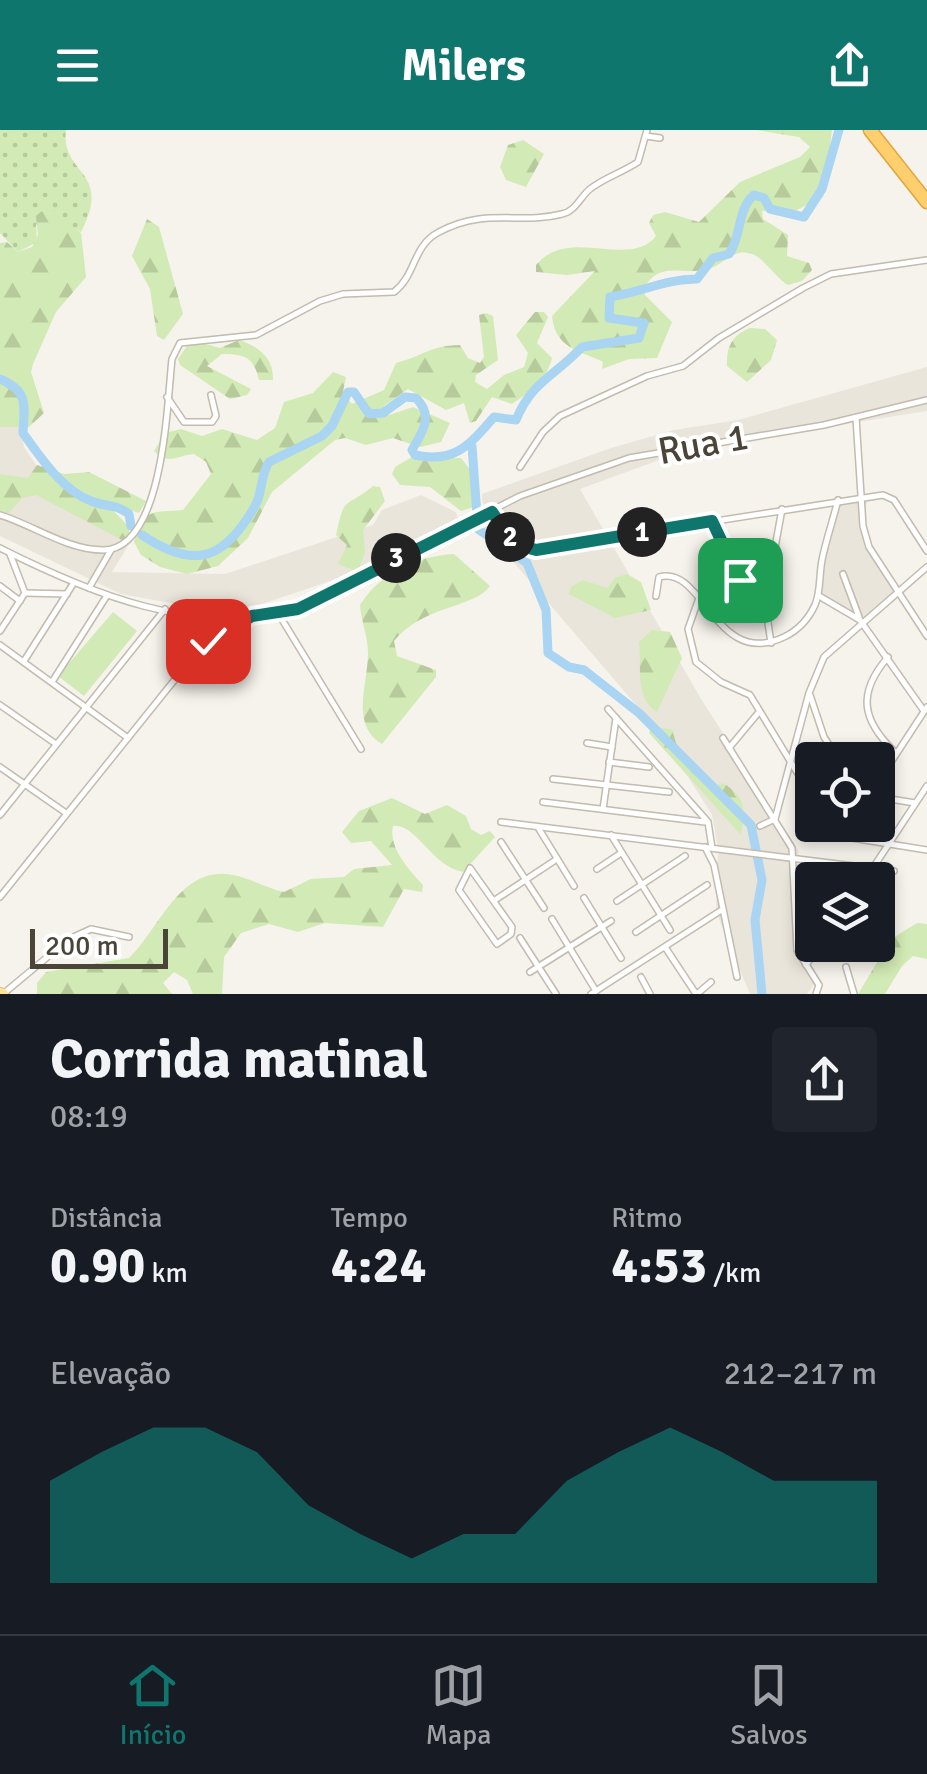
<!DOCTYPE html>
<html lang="pt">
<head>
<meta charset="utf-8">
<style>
  :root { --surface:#171b24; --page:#20242c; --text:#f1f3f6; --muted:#9ea1a6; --line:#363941; --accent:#0f766e }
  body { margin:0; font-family:Signika,sans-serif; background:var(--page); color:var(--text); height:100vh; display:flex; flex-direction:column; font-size:38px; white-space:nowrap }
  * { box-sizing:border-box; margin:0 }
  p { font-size:32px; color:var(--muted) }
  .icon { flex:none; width:55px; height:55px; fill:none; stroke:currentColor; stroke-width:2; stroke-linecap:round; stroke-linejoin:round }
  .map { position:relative; height:864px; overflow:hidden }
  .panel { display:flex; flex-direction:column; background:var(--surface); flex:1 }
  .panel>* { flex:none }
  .buttons { position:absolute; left:795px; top:612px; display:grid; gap:20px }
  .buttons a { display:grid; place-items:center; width:100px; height:100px; border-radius:10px; background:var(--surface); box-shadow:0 5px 15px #0003; font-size:50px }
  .scale { position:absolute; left:30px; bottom:25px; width:138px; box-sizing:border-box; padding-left:10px; border:5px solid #4b4439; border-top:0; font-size:28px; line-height:35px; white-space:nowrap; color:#4b4439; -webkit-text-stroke:8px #fff; paint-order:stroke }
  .pin { position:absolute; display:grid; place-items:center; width:85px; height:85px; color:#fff; margin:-42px; border-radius:20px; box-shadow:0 5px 15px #0006 }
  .km { position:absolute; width:50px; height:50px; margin:-25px; border-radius:50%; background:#222; color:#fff; font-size:28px; line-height:50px; text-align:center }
  .round { display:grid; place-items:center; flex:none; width:105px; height:105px; border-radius:10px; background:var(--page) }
  .head { display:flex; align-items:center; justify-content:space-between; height:170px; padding:0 50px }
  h1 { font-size:55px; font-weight:800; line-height:75px }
  .metrics { display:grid; grid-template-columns:repeat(3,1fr); gap:15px; height:170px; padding:10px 50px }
  .metrics div { display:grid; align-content:center }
  .metrics b { font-size:50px; font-weight:800 }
  .metrics small { font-size:28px; font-weight:400 }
  .metrics p { font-size:28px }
  .chart { height:280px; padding:20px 50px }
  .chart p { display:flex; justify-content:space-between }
  .chart svg { width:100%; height:180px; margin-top:10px; fill:var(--accent); opacity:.7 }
  header { display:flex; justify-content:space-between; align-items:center; height:130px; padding:0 50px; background:var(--accent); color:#fff; font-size:45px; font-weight:800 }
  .tab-bar { display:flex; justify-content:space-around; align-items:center; height:140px; border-top:2px solid var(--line); background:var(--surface); font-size:28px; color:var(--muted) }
  .tab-bar a { display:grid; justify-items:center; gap:5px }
  .tab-bar .active { color:var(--accent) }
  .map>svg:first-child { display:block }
  .residential { fill:#eae5da }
  .grass { fill:url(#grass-dots) }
  .forest { fill:url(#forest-firs) }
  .park { fill:#d2eab5 }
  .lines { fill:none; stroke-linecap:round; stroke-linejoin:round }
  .river { stroke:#a9d4f2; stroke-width:9 }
  .minor-casing { stroke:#c2bbae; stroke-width:8 }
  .primary-casing { stroke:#e6c16a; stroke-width:12 }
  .motorway-casing { stroke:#e0a43c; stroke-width:15 }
  .minor { stroke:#fff; stroke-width:5 }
  .primary { stroke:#ffe39c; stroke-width:10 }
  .motorway { stroke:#ffcf6e; stroke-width:12 }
  .route-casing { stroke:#fff; stroke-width:20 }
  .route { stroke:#0f766e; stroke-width:12 }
  .labels { text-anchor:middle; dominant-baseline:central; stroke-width:8; stroke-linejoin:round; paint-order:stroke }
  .street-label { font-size:38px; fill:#4b4439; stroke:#fff }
</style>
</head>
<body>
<header><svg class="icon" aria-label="menu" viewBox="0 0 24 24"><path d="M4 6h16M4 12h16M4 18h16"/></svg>Milers<svg class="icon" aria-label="share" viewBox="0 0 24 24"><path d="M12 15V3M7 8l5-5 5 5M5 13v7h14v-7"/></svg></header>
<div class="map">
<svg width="927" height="864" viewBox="0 0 927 864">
  <defs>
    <pattern id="grass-dots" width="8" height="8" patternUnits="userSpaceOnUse" patternTransform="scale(2.5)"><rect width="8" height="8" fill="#d2eab5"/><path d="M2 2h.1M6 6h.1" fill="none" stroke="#b6ca9c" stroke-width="1.8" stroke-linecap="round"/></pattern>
    <pattern id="forest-firs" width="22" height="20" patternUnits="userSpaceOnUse" patternTransform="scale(2.5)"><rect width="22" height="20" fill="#d2eab5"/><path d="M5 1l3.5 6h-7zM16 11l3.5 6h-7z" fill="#b6ca9c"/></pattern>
  </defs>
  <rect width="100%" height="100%" fill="#f6f3ec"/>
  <g class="residential">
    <path d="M 927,237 L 927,281 L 689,319 L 580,359 L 701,569 L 799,721 L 794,798 L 801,821 L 818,849 L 807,864 L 750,864 L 716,782 L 718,718 L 712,685 L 661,604 L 485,399 L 482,364 L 611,318 L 674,300 L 738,290 Z"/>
    <path d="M 0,276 L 19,289 L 24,317 L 43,345 L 104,392 L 134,406 L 112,442 L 225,444 L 373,395 L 382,380 L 421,365 L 456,382 L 460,399 L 383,433 L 247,479 L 198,478 L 121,464 L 0,406 Z"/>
    <path d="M 868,368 L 863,390 L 866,414 L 897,461 L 862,489 L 819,467 L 820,434 L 837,372 Z"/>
  </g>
  <path class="grass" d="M 0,0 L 66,0 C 60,45 114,40 81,102 L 49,83 L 36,95 L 37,112 L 18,122 L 0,103 Z"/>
  <g class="forest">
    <path d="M 756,0 L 832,0 L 823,67 L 793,82 L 762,81 L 763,89 L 788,105 L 787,126 L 809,133 L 812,140 L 802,151 L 788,155 C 775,147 764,128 752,124 C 732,117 725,135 708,139 C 683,146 660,130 644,158 L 645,165 L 672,192 L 657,228 L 629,229 L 602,239 L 603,232 C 580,220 555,219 552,186 L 595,141 L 567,145 L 536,142 L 536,135 C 569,95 629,140 656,106 L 649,93 L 653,85 L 665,82 L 699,92 L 740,52 L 800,27 L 810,17 L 799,7 Z"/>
    <path d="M 523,10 L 544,24 L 526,57 L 506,50 L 500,37 L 508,15 Z"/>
    <path d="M 42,81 L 63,88 L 81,103 L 86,147 L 56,182 L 33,234 L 31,242 L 44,283 L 29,297 L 0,297 L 0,113 L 7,112 L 18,122 L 32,117 L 38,105 L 36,86 Z"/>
    <path d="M 147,89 L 159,97 L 183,184 L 164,210 L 157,206 L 150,159 L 132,126 Z"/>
    <path d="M 535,182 L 544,182 L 548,187 L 537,213 L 552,228 C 546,251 531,261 512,274 L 492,267 L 476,291 L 470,293 L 464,273 L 446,280 L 408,259 L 384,276 L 383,282 L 389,285 L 413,277 L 450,293 L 441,312 L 420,317 L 393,308 L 366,315 L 345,308 L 335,310 L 272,362 L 248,408 L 218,436 L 187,444 L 160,437 L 141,425 L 134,412 C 146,377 150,383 183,380 L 211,344 L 206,332 L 194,324 C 178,325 168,336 154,321 L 165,303 L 181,299 L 202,306 L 222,299 L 257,310 L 275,298 L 284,272 L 313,263 L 333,242 L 346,247 L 343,262 L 352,274 L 384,260 L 396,233 C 426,225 428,216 460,215 L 468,228 L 480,233 L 484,227 L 479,185 L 486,183 L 493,186 L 498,230 L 476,245 L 475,252 L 487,259 L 504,245 L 524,237 L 528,223 L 516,205 Z"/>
    <path d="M 750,198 L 765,199 L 777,210 L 771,230 L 747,252 L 727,236 C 726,217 732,205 750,198 Z"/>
    <path d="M 191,210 L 220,218 L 239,210 C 258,216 274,228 273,250 L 259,250 C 254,227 244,224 222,224 L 207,236 L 251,259 L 247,265 L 230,269 L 180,235 L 178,229 Z"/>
    <path d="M 412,327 L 461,328 L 475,346 L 471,368 L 477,376 L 461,381 L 430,357 L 400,355 L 392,344 L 395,337 Z"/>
    <path d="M 37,335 L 64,344 L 89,342 L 146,371 L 139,383 L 104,371 L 128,396 L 131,408 L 122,410 L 36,365 L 22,368 L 9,383 L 0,382 L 0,344 L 28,348 Z"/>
    <path d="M 373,356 L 380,357 L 385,371 L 363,400 L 365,422 L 358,442 L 338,434 L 347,415 L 336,405 C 345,363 344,380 373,356 Z"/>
    <path d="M 454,424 L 490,456 C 475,478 423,475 394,511 L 397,526 L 436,540 L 436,547 L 382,614 C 350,594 368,555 368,523 C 368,507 361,491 360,475 C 380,443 417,426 454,424 Z"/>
    <path d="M 627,444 L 641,452 L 651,480 L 615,488 L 569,464 L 571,457 L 583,450 L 607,458 L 615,448 Z"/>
    <path d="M 652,500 L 670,502 L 682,528 L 657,582 C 634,568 642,536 639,512 Z"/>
    <path d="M 652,596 L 673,600 C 675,623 696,644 715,656 L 723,653 C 747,668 745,680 741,705 L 649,603 Z"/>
    <path d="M 392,668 L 425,684 L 447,675 L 466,686 L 471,699 L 481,705 L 490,701 L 495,707 L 463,742 C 432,737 416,693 393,696 C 388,717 409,740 423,755 L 422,762 L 404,759 L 383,797 L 325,793 L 298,802 L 269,794 L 241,803 L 224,827 L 222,864 L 193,864 L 187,850 L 174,842 L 163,853 L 172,864 L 37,864 L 37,853 L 46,842 L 129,828 C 159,800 180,734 233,745 C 250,748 266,758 284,762 L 311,749 L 344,747 L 354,739 L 392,735 L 371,711 L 351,713 L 342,702 L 359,681 Z"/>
    <path d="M 917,793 L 927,794 L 927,829 L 913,826 L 902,836 L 885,864 L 858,864 L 891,809 Z"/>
  </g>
  <path class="park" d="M 113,482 L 137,501 L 84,566 L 58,546 Z"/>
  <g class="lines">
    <g class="river">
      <path d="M 0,249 C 30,262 24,276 23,303 C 40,327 63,361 91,371 C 105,377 117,374 129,384 L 131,396"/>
      <path d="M 472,316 L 478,399 L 527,433 L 546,480 L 548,523 L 569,537 L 584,540 L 639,583 L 751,695 L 762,750 L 755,790 L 762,864"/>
      <path d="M 142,405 C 195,441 225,429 255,376 C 263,362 260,346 269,332 L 322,306 L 332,296 L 348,262 L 354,262 L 369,284 L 383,283 L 405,267 L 416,268 C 434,286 423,301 412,320 L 415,325 C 456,334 471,313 494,287 L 516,290 C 532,251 555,246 582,217 L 639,208 L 644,193 L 609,188 L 610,167 C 641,162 667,149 697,149 L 713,128 L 729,124 C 742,106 737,79 754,65 L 764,68 L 770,79 L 804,87 L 822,59 L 839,0"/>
    </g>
    <g class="minor-casing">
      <g id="minor">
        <path d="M 646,6 L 660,8"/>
        <path d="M 167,267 L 184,292 L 212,292 L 216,286 L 211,265"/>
        <path d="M 856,288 L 863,396 L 869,417 L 927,506"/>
        <path d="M 520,337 L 543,302 L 560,286 L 647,246 L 683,236 L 719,208 L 803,158 L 831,144 L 927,130"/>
        <path d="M 491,382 C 505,401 514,415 537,419 L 883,365 L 894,370 L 927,421"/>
        <path d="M 0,385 C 33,395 67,420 103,420 C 164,420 167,273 172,229 L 180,213 L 256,205 L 320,171 L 343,164 L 394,162 C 417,144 412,116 439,102 C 485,77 519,95 562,84 C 576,81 580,67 590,59 C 604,48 623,42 638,32 L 647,0"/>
        <path d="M 712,391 L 740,450 L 765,473"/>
        <path d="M 0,418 C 89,463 197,508 298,479 L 520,366 L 629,328 L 824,295 L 927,270"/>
        <path d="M 10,424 L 25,463"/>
        <path d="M 843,444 L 859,487"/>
        <path d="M 0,456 L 20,471"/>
        <path d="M 89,458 L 111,420"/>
        <path d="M 25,463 L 67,464"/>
        <path d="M 656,466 L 659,447 C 704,434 715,540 784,507 C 799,500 808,490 815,475 C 821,461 819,445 822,430 C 826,410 833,390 838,370"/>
        <path d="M 819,466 L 860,490 L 924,581"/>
        <path d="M 699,468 L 688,499 L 696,532 L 721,552 L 750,565 L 812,667"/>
        <path d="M 278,483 L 361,619"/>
        <path d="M 0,501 L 25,463"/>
        <path d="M 771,513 L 765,473 L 782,379"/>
        <path d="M 0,515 L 128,608"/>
        <path d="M 888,527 C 857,563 861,590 896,623"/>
        <path d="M 24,531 L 73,454"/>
        <path d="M 52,552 L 106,467"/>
        <path d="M 810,565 L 824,607 L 839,630"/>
        <path d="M 0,575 L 56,614"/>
        <path d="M 608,579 L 708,692 L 712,718"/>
        <path d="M 723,608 L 792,718 L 797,820 L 819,855 L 816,864"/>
        <path d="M 587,613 L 612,617"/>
        <path d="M 729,618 L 759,582"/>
        <path d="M 609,632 L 649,637"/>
        <path d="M 0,637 L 66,683"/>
        <path d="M 553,649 L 669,662"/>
        <path d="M 878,652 L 927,577"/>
        <path d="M 878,667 L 915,673"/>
        <path d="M 543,672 L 705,692"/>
        <path d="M 603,679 L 616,588"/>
        <path d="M 0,685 L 165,479"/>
        <path d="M 501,692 L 894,741"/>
        <path d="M 831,695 L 846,707 L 927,720"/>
        <path d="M 760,696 L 775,689 L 809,563 L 824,527 L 927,437"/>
        <path d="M 539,699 L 574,756"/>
        <path d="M 611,705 L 670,800"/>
        <path d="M 501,712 L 544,778"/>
        <path d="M 705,717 L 714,735 L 737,847"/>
        <path d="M 470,738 L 512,797 L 511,804 L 497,814 L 459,760 Z"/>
        <path d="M 597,739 L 621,723"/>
        <path d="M 865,750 L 927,656"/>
        <path d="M 0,767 L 193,527 L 217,505 L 249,488"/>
        <path d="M 584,768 L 621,828"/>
        <path d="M 495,770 L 557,729"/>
        <path d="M 617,771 L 685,726"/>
        <path d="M 552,789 L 596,861"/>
        <path d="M 636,802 L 707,755"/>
        <path d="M 520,808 L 556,864"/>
        <path d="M 665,817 L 696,864"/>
        <path d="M 806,835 L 820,815"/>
        <path d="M 846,837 L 854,864"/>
        <path d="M 530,842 L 611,791"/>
        <path d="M 641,847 L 650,864"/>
        <path d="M 3,864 L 69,809 L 91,799 L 129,807"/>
        <path d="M 591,864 L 720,781"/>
        <path d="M 697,864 L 711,852"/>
      </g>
    </g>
    <g class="primary-casing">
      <path id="primary" d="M 0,863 L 3,864"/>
    </g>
    <g class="motorway-casing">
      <path id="motorway" d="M 870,0 L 927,72"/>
    </g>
    <use href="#minor" class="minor"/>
    <use href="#primary" class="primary"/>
    <use href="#motorway" class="motorway"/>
  </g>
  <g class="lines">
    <g class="route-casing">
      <path id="route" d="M 208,511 L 252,486 L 298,479 L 492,382 C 505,401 514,415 536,420 L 712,391 L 740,450"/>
    </g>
    <use href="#route" class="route"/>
  </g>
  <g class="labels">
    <g class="street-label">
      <text transform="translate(703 314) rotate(-10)">Rua 1</text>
    </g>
  </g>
</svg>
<div class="buttons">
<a><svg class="icon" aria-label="locate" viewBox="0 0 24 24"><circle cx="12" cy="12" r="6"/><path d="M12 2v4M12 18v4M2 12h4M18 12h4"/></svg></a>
<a><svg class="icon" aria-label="layers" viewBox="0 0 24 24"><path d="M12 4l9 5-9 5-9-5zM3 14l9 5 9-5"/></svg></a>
</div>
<div class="scale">200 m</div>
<div class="pin" style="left:740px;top:450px;background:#1e9e55"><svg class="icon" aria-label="arrive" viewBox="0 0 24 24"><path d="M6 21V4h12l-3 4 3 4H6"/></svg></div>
<div class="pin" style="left:208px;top:511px;background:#d93025"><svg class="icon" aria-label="check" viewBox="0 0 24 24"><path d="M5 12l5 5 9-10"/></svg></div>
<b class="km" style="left:642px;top:402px">1</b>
<b class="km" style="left:510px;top:407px">2</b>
<b class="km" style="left:396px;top:428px">3</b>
</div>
<section class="panel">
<div class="head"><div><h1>Corrida matinal</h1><p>08:19</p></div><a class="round"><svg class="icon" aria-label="share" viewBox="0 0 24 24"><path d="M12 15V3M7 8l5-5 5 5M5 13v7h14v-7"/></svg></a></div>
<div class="metrics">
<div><p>Distância</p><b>0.90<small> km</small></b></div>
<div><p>Tempo</p><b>4:24</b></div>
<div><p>Ritmo</p><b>4:53<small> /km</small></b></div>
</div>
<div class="chart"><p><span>Elevação</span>212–217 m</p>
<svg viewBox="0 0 160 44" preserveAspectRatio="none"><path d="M0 44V19L10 12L20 6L30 6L40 12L50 25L60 32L70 38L80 32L90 32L100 19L110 12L120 6L130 12L140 19L150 19L160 19V44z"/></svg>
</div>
</section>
<nav class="tab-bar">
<a class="active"><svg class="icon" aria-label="home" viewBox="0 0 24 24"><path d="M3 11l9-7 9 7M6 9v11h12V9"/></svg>Início</a>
<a><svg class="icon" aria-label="map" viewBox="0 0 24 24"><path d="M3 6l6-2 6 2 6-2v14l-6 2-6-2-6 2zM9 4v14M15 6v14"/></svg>Mapa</a>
<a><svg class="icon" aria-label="saved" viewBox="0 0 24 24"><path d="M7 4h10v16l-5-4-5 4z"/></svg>Salvos</a>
</nav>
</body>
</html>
